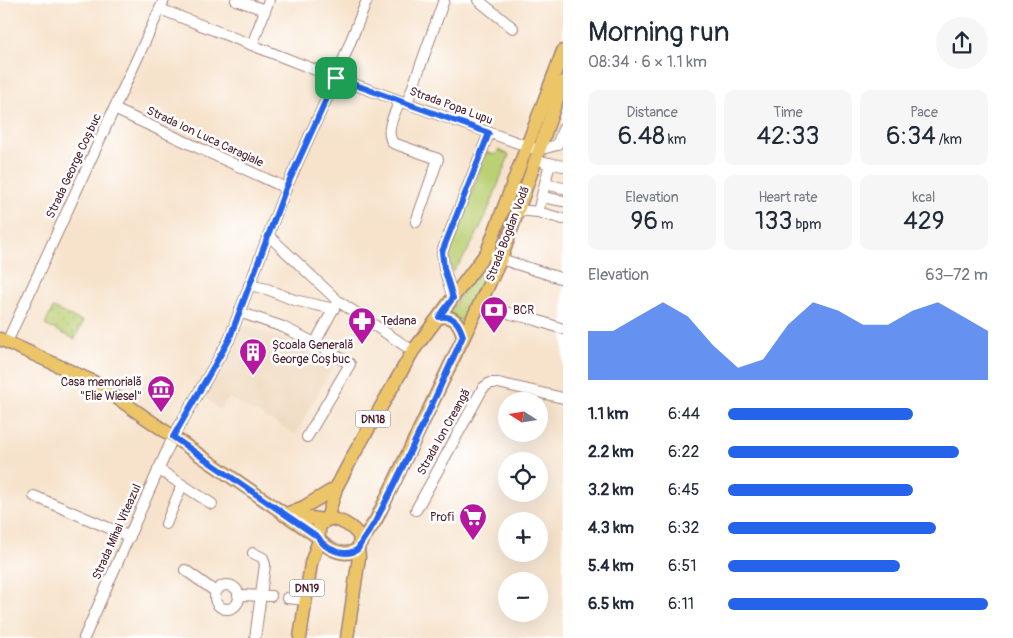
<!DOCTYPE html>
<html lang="en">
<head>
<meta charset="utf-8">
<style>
  :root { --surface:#fff; --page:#f6f6f7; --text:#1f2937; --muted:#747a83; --accent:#2563eb }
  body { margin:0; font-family:Pangolin,sans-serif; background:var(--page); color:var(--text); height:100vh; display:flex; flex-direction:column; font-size:19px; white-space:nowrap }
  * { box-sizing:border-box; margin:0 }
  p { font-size:16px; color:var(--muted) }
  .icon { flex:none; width:28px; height:28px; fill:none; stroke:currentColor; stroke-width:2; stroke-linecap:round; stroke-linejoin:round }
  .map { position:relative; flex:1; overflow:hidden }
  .details { display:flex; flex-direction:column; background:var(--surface); width:450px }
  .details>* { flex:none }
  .needle { width:32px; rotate:282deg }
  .buttons { position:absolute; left:498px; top:392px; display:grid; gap:10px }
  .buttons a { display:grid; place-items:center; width:50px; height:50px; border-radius:50%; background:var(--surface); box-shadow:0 5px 20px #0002; font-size:25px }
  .pin { position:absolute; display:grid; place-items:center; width:42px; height:42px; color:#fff; margin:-21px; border-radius:10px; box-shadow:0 2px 8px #0006 }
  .round { display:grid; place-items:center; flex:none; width:52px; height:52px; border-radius:26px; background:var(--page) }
  .overview { display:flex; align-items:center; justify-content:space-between; height:85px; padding:0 25px }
  h1 { font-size:28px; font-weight:600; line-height:38px }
  .stats { display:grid; grid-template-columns:repeat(3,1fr); gap:8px; height:85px; padding:5px 25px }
  .stats div { display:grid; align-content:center; border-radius:10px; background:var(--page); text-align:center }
  .stats b { font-size:25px; font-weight:600 }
  .stats small { font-size:14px; font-weight:400 }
  .stats p { font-size:14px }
  .chart { height:140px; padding:10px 25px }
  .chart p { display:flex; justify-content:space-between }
  .chart svg { width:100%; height:90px; margin-top:5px; fill:var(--accent); opacity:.7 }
  ul { padding:0 25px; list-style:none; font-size:16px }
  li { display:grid; grid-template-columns:80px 60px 1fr; align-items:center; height:38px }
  li i { height:12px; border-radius:6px; background:var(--accent) }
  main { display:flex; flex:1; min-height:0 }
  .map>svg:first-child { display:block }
  .built { fill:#eed7bb }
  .grass { fill:url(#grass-dots); stroke:#827850 }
  .park { fill:#bbd074; stroke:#827850 }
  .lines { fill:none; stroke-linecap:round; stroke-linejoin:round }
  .minor-casing { stroke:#a0817c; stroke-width:12 }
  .major-casing { stroke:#a0817c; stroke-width:15 }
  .minor { stroke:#fff; stroke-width:10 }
  .major { stroke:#edc569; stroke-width:12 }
  .route-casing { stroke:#fff; stroke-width:10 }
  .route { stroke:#2563eb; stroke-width:6 }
  .labels { text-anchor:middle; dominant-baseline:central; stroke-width:5; stroke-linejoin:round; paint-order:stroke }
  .shield { fill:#fff; stroke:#80626b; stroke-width:1 }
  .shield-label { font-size:11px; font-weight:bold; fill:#4a1f2b }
  .street-label { font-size:12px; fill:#4a1f2b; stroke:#fff }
  .poi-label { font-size:12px; fill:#4a1f2b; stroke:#fff; text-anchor:start }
</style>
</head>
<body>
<main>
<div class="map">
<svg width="563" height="638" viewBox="0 0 563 638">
  <defs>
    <pattern id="grass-dots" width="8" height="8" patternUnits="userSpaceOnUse" patternTransform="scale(1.25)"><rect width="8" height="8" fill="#bbd074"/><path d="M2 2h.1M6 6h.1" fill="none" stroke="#a2b265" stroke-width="1.8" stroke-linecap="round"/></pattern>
  </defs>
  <rect width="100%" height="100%" fill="#fff"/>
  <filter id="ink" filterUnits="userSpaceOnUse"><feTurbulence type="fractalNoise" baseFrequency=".02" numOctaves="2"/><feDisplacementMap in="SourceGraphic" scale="10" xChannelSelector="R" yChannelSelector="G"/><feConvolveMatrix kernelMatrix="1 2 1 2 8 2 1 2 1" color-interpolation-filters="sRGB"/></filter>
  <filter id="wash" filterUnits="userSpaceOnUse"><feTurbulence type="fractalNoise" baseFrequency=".0096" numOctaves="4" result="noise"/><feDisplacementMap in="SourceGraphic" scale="20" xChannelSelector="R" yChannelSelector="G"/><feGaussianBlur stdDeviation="1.12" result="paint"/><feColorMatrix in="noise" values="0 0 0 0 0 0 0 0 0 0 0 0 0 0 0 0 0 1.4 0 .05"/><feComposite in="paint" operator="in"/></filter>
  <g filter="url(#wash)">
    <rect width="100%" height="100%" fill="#f7e3cc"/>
    <path class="built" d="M 241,323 L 280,338 L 333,366 L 296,434 L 229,398 L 219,410 L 201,393 Z"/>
    <path class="grass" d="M 53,308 L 83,322 L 75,339 L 45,325 Z"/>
    <g class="park">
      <path d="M 499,150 L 509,155 C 494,195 480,238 453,272 L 449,257 L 486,152 L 495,155 Z"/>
      <path d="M 476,272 L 487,278 L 465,323 L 449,314 Z"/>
    </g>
  </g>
  <g filter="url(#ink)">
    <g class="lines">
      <g class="minor-casing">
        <g id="minor">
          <path d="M 236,0 L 265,10"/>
          <path d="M 478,0 L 513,28"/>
          <path d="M 160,9 L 336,78 L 538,150 L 557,145 L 563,129"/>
          <path d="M 252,45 L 269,0"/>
          <path d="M 400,101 C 395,113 384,131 393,143 L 438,159 L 416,222"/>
          <path d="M 407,103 L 444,0"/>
          <path d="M 114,109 L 286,188"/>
          <path d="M 544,162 L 563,166"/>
          <path d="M 545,184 L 563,188"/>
          <path d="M 542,197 L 563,201"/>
          <path d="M 518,210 L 538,212 L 563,219"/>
          <path d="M 538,212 L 550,163"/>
          <path d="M 268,235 L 338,301 L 413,351"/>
          <path d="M 487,252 L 501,259 L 563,279"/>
          <path d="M 249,285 L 267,289 L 294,300 L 334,309"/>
          <path d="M 453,298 L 444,268 L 442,252 L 489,133"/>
          <path d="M 481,302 L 511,314 L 533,319 L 563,329"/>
          <path d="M 239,312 L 283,327 L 315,343 L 350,364 L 307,437"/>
          <path d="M 7,342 L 164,0"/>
          <path d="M 315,343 L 336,304"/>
          <path d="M 158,469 L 212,504"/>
          <path d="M 34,496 L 130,537"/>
          <path d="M 416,510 L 483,388 L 490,383 L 498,383 L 563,398"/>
          <path d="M 166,524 L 182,485"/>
          <path d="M 253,553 L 263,558 L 265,565 L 255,638"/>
          <path d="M 185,570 L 216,592"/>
          <circle cx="227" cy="597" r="12"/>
          <path d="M 238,595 L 271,596"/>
          <path d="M 287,598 L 305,600"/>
          <path d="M 84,638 L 173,437 L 229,340 L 286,188 L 336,78 L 367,0"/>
        </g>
      </g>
      <g class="major-casing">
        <g id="major">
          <path d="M 439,317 C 454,315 460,323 463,336"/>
          <path d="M 0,339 L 94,382 L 318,537"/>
          <path d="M 284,515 L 304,507 L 336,488"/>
          <path d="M 289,515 L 324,520"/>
          <path d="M 327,519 C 339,518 355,527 360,538 L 358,549 C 345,558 330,550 319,540 L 319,527 L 327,519 L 336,488 L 354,454 L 413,351 L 487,252 L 563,51"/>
          <path d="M 361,542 L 376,520 L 501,259 L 563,82"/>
          <path d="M 300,638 L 311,563 L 319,540"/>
          <path d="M 347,638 L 359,557 L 358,549"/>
        </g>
      </g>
      <use href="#minor" class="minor"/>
      <use href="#major" class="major"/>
    </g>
  </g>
  <g class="lines" filter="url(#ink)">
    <g class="route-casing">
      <path id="route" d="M 336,78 L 489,133 L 442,252 L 444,268 L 453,298 L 439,317 C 454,315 459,323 463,336 C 435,398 408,460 376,520 C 371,530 363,538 358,549 C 346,558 325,550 318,537 L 173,437 L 229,340 L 286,188 Z"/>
    </g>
    <use href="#route" class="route"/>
  </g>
  <defs>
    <g id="bank-pin" transform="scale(1.4375)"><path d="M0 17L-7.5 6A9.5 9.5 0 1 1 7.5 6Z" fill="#b5179e" stroke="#fff"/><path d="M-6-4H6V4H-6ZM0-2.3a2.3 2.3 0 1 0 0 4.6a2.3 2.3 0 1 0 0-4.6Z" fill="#fff"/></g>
    <g id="pharmacy-pin" transform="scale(1.4375)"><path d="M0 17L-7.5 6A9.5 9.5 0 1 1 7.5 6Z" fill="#b5179e" stroke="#fff"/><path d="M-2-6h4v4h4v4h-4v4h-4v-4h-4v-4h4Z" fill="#fff"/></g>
    <g id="building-pin" transform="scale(1.4375)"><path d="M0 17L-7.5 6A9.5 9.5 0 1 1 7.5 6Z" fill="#b5179e" stroke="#fff"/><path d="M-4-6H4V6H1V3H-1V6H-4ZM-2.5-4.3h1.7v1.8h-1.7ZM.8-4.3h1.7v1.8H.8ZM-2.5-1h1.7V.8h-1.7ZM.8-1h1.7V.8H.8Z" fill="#fff"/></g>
    <g id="museum-pin" transform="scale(1.4375)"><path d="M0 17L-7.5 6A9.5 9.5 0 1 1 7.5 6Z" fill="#b5179e" stroke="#fff"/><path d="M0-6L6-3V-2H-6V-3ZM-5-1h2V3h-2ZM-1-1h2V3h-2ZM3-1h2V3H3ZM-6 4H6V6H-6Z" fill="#fff"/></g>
    <g id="supermarket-pin" transform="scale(1.4375)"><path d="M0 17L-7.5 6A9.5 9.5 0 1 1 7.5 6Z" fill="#b5179e" stroke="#fff"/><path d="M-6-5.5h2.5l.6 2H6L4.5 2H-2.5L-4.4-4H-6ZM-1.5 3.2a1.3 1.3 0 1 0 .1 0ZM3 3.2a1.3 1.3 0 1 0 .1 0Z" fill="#fff"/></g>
  </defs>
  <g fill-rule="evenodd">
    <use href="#bank-pin" x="494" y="310"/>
    <use href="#pharmacy-pin" x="362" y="321"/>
    <use href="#building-pin" x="253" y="352"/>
    <use href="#museum-pin" x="161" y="389"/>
    <use href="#supermarket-pin" x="473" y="517"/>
  </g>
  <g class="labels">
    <g class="shield">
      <rect x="355.5" y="410.5" width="35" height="17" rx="4"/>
      <rect x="289.5" y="579.5" width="35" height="17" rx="4"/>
    </g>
    <g class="shield-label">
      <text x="373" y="419">DN18</text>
      <text x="307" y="588">DN19</text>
    </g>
    <g class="street-label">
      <text transform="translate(451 106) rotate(20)">Strada Popa Lupu</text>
      <text transform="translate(205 137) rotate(25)">Strada Ion Luca Caragiale</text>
      <text transform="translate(74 166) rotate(-65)">Strada George Coșbuc</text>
      <text transform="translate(508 234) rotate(-69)">Strada Bogdan Vodă</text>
      <text transform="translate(444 432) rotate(-61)">Strada Ion Creangă</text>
      <text transform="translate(117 532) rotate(-66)">Strada Mihai Viteazul</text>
    </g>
    <g class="poi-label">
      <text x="513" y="310">BCR</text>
      <text x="381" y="321">Tedana</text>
      <text x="272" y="345">Școala Generală<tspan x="272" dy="14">George Coșbuc</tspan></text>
      <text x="142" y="382" text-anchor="end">Casa memorială<tspan x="142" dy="14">"Elie Wiesel"</tspan></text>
      <text x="454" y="517" text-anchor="end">Profi</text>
    </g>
  </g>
</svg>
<div class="buttons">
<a><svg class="needle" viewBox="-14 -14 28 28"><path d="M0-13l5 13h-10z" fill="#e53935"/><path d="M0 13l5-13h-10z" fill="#747a83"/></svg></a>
<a><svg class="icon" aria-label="locate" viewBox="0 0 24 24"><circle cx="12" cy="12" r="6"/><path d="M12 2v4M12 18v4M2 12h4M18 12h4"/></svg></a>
<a>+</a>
<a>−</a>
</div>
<div class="pin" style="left:336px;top:78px;background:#1e9e55"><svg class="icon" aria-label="arrive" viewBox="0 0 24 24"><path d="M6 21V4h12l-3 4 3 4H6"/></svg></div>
</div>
<section class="details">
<div class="overview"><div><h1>Morning run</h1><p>08:34 · 6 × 1.1 km</p></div><a class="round"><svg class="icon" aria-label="share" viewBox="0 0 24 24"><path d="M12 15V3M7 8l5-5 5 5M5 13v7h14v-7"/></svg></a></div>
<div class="stats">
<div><p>Distance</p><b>6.48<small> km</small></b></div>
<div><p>Time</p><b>42:33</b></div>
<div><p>Pace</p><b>6:34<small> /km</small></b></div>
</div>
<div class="stats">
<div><p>Elevation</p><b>96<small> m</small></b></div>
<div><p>Heart rate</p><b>133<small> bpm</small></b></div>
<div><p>kcal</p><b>429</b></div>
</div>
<div class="chart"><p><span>Elevation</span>63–72 m</p>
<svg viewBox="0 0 160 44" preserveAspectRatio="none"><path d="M0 44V20L10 20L20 13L30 6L40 13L50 27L60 38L70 34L80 17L90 6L100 10L110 17L120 17L130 10L140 6L150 13L160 20V44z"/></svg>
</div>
<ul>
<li><b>1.1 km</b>6:44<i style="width:71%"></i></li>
<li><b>2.2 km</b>6:22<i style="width:89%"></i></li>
<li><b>3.2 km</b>6:45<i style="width:71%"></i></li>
<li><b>4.3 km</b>6:32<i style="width:80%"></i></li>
<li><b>5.4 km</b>6:51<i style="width:66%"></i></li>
<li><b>6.5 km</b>6:11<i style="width:100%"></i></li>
</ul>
</section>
</main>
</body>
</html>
